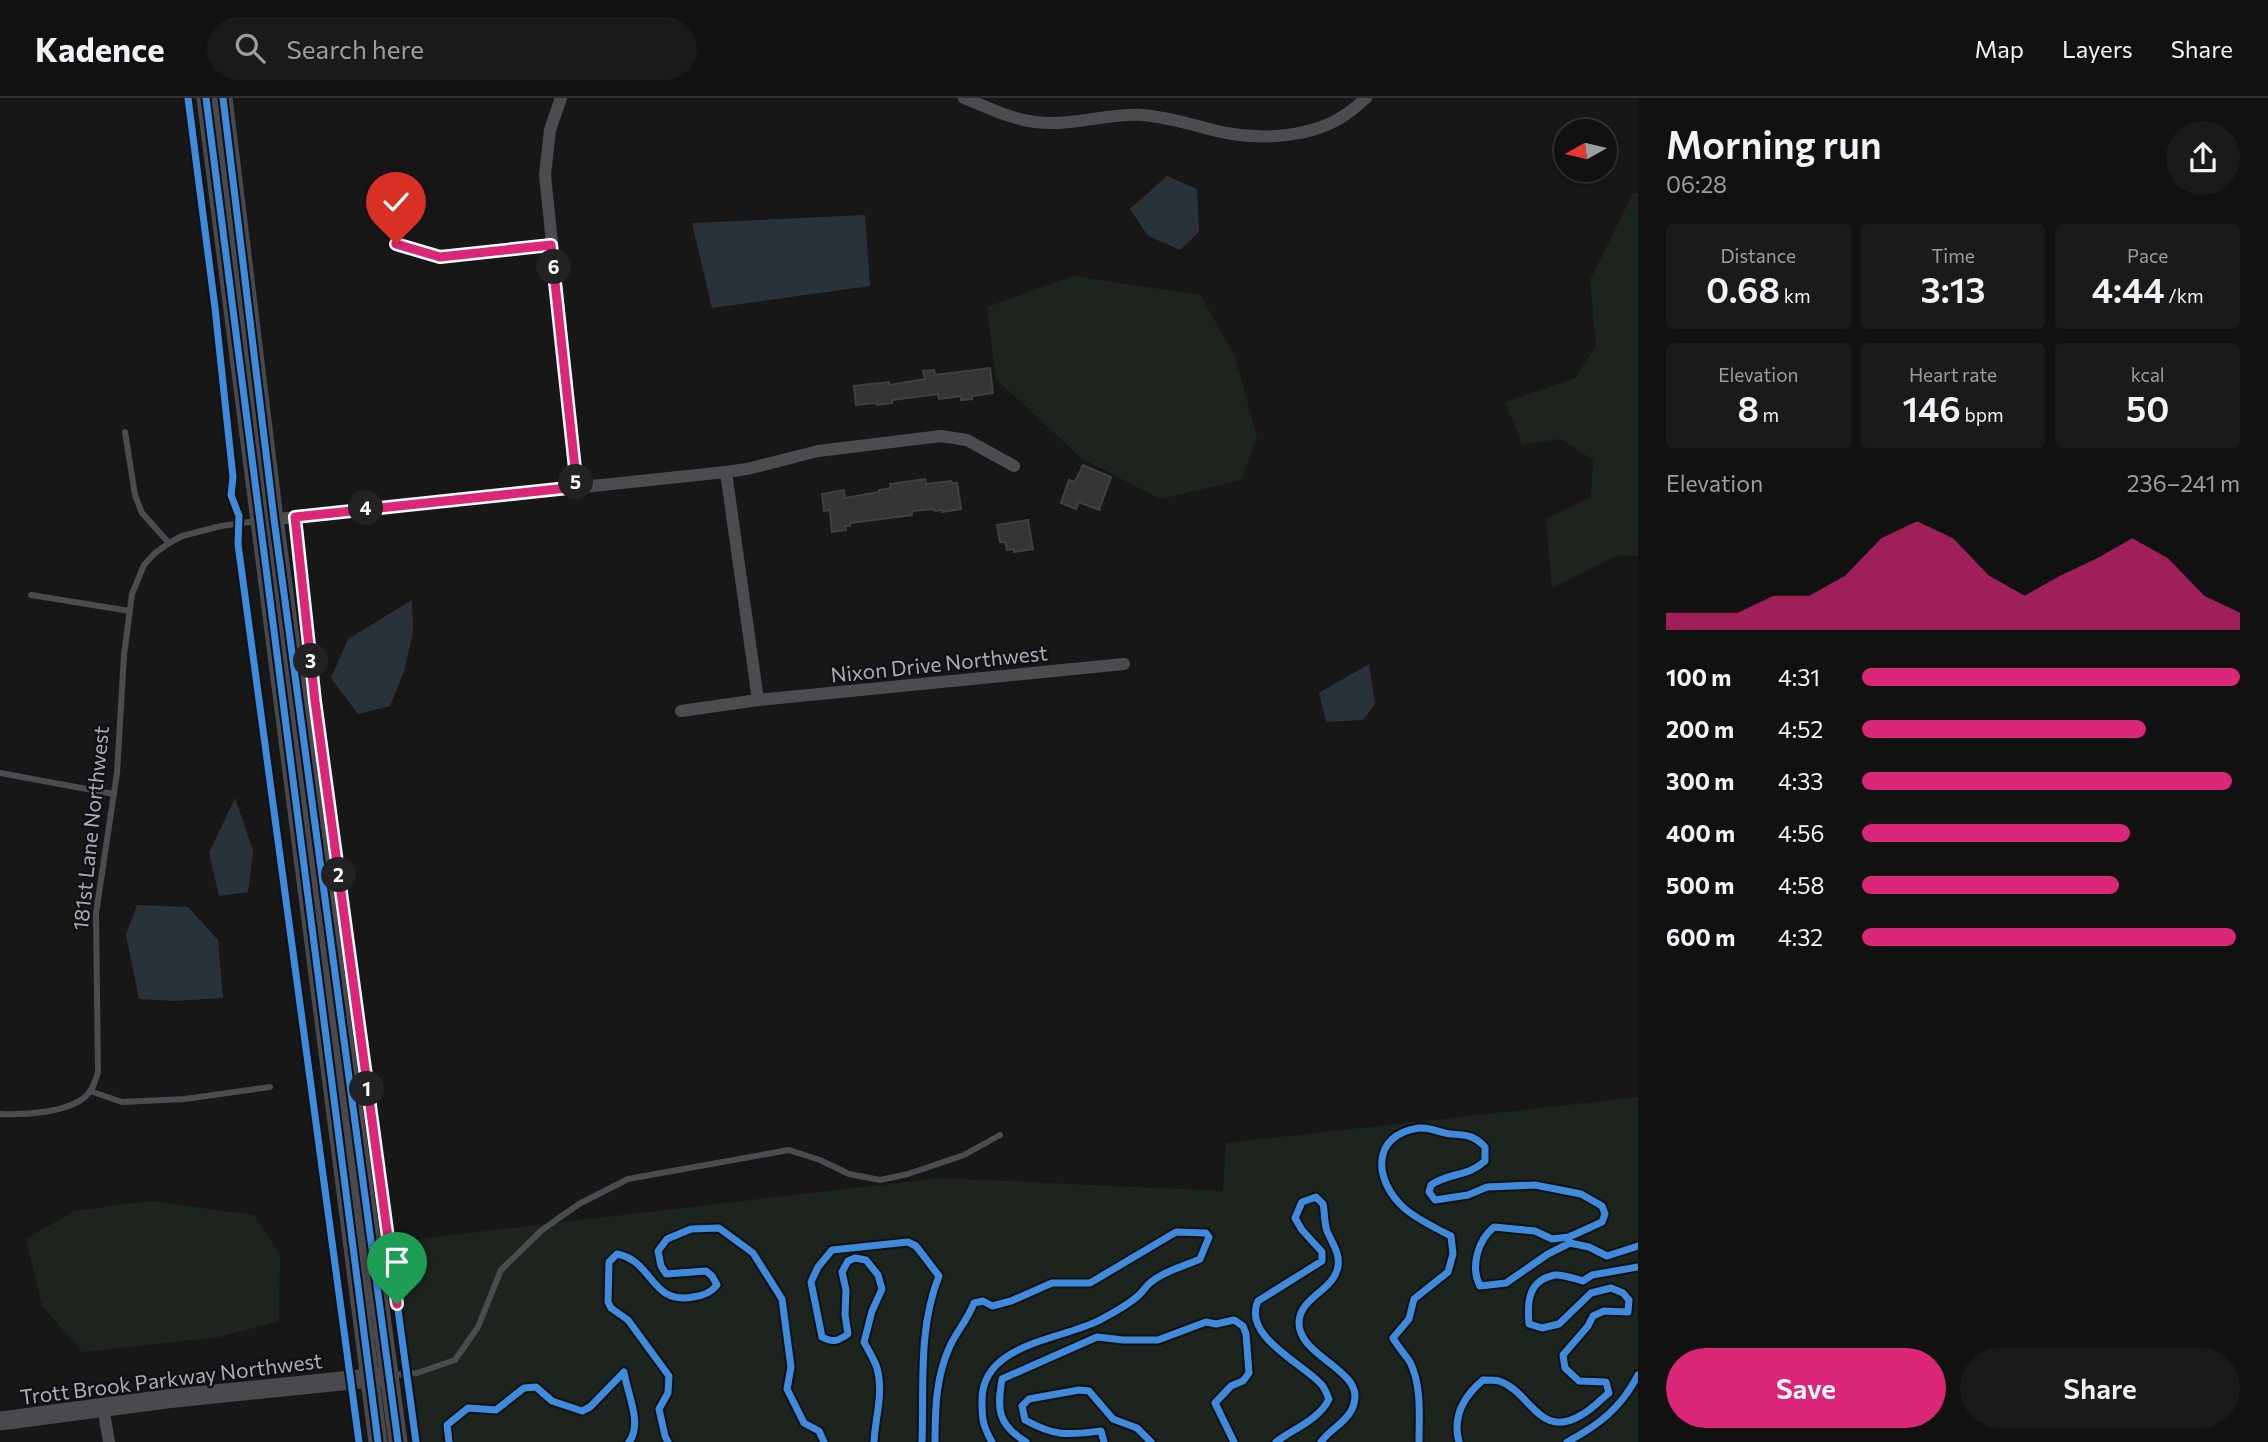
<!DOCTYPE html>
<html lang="en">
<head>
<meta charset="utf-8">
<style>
  :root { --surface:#111; --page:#1a1a1a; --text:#f1f3f6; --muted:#9c9d9f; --line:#303131; --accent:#db2777 }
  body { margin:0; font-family:Commissioner,sans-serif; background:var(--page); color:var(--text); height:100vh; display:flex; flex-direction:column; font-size:26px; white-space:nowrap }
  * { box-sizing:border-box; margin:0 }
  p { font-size:23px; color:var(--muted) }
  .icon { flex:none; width:38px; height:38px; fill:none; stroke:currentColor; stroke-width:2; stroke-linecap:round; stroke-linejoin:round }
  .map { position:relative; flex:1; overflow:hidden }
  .panel { display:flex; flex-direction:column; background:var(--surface); width:630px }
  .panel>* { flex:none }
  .needle { width:46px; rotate:262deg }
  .buttons { position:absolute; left:1554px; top:21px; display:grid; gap:14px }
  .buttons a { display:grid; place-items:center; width:63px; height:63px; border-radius:50%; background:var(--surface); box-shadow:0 2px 5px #0004,0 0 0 2px var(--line); font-size:35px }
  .pin { position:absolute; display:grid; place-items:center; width:60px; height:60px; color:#fff; margin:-72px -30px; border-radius:50% 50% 50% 0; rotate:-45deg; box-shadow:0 0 7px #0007 }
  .pin .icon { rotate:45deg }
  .km { position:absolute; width:35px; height:35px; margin:-18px; border-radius:50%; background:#222; color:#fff; font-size:19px; line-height:35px; text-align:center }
  .round { display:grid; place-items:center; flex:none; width:74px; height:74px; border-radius:37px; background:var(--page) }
  .summary { display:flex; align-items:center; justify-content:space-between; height:119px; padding:0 28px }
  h1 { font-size:38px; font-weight:600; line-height:52px }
  .metrics { display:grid; grid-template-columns:repeat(3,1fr); gap:10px; height:119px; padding:7px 28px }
  .metrics div { display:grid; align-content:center; border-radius:7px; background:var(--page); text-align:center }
  .metrics b { font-size:35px; font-weight:600 }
  .metrics small { font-size:19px; font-weight:400 }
  .metrics p { font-size:19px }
  .chart { height:196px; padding:14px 28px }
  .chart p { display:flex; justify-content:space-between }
  .chart svg { width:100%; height:126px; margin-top:7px; fill:var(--accent); opacity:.7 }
  .primary-button { display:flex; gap:14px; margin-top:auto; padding:14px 28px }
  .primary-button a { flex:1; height:80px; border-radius:42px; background:var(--accent); color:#fff; font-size:28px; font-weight:600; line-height:80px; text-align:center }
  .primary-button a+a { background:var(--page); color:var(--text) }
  ul { padding:0 28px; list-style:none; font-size:23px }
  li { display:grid; grid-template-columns:112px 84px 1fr; align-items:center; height:52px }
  li i { height:18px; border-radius:9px; background:var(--accent) }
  header { display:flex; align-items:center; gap:42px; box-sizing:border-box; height:98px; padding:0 35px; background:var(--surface); border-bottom:2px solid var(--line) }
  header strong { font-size:33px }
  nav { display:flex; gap:38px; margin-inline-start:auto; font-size:24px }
  .search { width:490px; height:63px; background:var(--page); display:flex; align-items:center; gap:18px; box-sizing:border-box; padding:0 24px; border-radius:38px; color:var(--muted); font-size:26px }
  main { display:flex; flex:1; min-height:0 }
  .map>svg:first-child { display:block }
  .green { fill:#1d241e }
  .water { fill:#2a3239 }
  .building { fill:#353536; stroke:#3f4043; stroke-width:2 }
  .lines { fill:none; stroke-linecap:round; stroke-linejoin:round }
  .lane { stroke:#4b4c50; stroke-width:6 }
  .street { stroke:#4b4c50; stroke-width:12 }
  .secondary { stroke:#4a4a4e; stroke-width:19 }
  .cycleway-casing { stroke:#111113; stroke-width:11 }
  .cycleway { stroke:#408adc; stroke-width:7 }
  .route-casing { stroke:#fff; stroke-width:14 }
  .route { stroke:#db2777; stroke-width:9 }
  .labels { text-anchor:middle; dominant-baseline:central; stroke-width:5; stroke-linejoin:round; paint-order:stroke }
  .street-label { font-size:21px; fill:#a8adb8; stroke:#111113 }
</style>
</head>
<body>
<header>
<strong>Kadence</strong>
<div class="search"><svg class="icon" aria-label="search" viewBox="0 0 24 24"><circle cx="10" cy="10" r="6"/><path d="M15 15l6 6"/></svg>Search here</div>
<nav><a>Map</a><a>Layers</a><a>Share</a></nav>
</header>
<main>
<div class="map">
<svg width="1638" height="1344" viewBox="0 0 1638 1344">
  <rect width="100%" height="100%" fill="#171717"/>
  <g class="green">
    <path d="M 1633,95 L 1638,95 L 1638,458 L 1618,457 L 1552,490 L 1546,421 L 1591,399 L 1593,362 L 1561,341 L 1522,346 L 1505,304 L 1575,280 L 1596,248 L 1590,182 Z"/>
    <path d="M 1073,178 L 1200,197 L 1235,258 L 1257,339 L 1241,382 L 1160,401 L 1081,360 L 996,281 L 987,209 Z"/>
    <path d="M 1638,999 L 1638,1344 L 420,1344 L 393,1144 L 940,1080 L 1223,1093 L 1226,1045 Z"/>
    <path d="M 150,1103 L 254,1117 L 280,1156 L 279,1223 L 219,1239 L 82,1254 L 42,1208 L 26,1141 L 74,1113 Z"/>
  </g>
  <g class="water">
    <path d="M 1167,78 L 1197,91 L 1199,134 L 1180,152 L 1148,138 L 1130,111 Z"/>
    <path d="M 865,117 L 870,188 L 712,210 L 692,125 Z"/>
    <path d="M 412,502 L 413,535 L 404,573 L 390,608 L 358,616 L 331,580 L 348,541 Z"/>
    <path d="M 1369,566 L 1375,606 L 1363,622 L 1326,624 L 1319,595 Z"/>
    <path d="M 235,700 L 253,753 L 248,794 L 219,798 L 209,755 Z"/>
    <path d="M 137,807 L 188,809 L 218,842 L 223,900 L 175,903 L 139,901 L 126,837 Z"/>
  </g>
  <g class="building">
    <path d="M 990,270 L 993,295 L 972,298 L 972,301 L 961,302 L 961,298 L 939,301 L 938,296 L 892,302 L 892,305 L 877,307 L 876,305 L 856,307 L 854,288 L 889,284 L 889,287 L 925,281 L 923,273 L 934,272 L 935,277 Z"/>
    <path d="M 1083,367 L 1111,379 L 1099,412 L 1079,404 L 1076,411 L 1061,405 L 1069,382 L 1075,384 Z"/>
    <path d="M 925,381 L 926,386 L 951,383 L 952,385 L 957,385 L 961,411 L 942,414 L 942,412 L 935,413 L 934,411 L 912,413 L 912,417 L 850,425 L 850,428 L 845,428 L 846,432 L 832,434 L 830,412 L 824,413 L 822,396 L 844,392 L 845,400 L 879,394 L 879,392 L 891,390 L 890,386 Z"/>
    <path d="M 1028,422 L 1033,451 L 1014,454 L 1014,451 L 1007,452 L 1005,444 L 1000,444 L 997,427 Z"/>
  </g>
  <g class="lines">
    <g class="lane">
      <path d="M 125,334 L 135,397 L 142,415 L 169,445"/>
      <path d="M 31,497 L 130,513"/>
      <path d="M 0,675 L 114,696"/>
      <path d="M 90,993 L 122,1004 L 185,1001 L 270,989"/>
      <path d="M 0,1016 C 23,1017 68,1015 86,998 C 93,992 95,983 98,974 L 96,815 L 117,675 L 124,557 L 132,496 L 144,467 L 155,455 L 169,445 L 182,438 L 221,428 L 257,423"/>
      <path d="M 391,1277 L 417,1275 L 455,1262 L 478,1229 L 501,1172 L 542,1132 L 579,1106 L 628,1081 L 789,1052 L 820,1062 L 849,1076 L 880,1082 L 908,1076 L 964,1057 L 1000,1037"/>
    </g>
    <g class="street">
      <path d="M 561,0 L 550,32 L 545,77 L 577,389"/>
      <path d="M 964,0 C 987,9 1011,21 1035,24 C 1071,29 1107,15 1142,17 C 1171,19 1198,29 1226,35 C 1263,42 1313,39 1345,17 C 1353,12 1359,6 1366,0"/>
      <path d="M 396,146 L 440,159 L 551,147"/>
      <path d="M 726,374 L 758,602"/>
      <path d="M 268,422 L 726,374 L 747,371 L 818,353 L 941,338 L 967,342 L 1014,368"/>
      <path d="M 681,613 L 758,602 L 1124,566"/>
      <path d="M 103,1309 L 109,1344"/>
    </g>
    <g class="secondary">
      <path d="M 206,0 C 265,448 318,896 378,1344"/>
      <path d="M 223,0 L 274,421 L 398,1344"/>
      <path d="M 0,1323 L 166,1301 L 381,1279"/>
    </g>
    <g class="cycleway-casing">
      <g id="cycleway">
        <path d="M 188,0 L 215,210 L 233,379 L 231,397 L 239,418 L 238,446 L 359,1344"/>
        <path d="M 206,0 C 265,448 318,896 378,1344"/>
        <path d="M 223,0 L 274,421 L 398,1344"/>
        <path d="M 295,419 L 315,603 L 416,1344"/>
        <path d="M 449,1344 L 447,1327 L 468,1310 L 496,1312 L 524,1290 L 536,1289 L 552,1303 L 582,1313 L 590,1309 L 624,1274 C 627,1295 643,1326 629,1344"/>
        <path d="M 668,1344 L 665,1338 L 659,1311 L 668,1295 L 669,1278 L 628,1222 L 611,1210 L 608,1204 L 609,1164 L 617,1156 C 654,1163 650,1207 693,1199 C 702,1198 711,1195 717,1187 L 712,1178 L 706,1173 L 666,1176 L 661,1168 L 658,1153 L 667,1141 L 691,1131 L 719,1130 L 753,1155 L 782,1201 L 791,1269 L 787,1291 L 804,1325 L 819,1333 L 824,1344"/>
        <path d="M 874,1344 C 875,1320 884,1295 877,1270 C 874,1261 868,1252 864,1244 L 872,1213 L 882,1191 L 878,1177 L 866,1162 L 855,1160 L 848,1163 L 842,1174 L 846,1192 L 845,1217 L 848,1236 C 838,1243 833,1245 822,1239 L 811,1184 L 818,1169 L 832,1152 L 908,1144 L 916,1148 L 939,1178 C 918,1230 924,1289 922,1344"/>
        <path d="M 935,1344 C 935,1311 936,1278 950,1248 C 957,1233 968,1221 974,1205 L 983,1203 L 992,1208 L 1011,1203 L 1052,1185 L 1090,1185 L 1176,1134 L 1206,1135 L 1209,1139 L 1200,1161 C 1185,1168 1164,1173 1151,1184 C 1147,1187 1144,1192 1140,1196 C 1129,1207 1114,1214 1100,1222 C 1062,1242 980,1245 982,1304 C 982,1322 983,1328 992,1344"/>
        <path d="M 1026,1344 C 997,1326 997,1311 1002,1281 L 1097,1239 L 1123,1242 L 1158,1242 L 1206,1224 L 1216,1226 L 1234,1222 L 1243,1228 L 1246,1236 L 1249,1275 L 1243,1283 L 1231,1288 L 1215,1305 L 1234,1344"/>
        <path d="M 1104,1344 L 1101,1333 C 1067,1337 1056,1339 1025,1322 L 1022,1308 L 1029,1301 L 1079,1292 L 1089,1293 L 1113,1321 L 1137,1330 L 1151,1344"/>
        <path d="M 1276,1344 C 1293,1331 1319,1322 1329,1301 C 1327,1297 1325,1290 1321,1286 C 1302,1265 1242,1238 1258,1203 L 1322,1163 L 1322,1154 L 1302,1132 L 1295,1120 L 1302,1104 L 1316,1099 L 1323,1106 C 1325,1115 1324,1125 1327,1133 C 1332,1145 1340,1155 1338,1168 C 1335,1192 1300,1199 1299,1224 C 1298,1262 1373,1272 1351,1313 C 1344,1326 1329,1332 1321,1344"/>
        <path d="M 1419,1344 C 1419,1319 1422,1288 1410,1264 C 1405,1256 1398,1249 1393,1240 L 1409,1221 L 1414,1201 L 1448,1174 L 1453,1156 L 1451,1138 C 1439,1132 1413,1118 1404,1110 C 1374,1083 1370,1037 1419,1030 C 1431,1029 1440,1035 1451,1036 C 1466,1037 1474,1037 1485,1049 L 1485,1063 C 1468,1079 1450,1074 1431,1087 L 1429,1094 L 1435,1102 L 1468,1097 L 1487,1089 L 1535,1087 L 1581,1096 L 1602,1108 L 1605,1116 L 1602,1124 L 1569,1139 L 1552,1141 L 1535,1133 L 1494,1129 C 1478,1142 1470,1169 1480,1188 L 1506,1185 L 1548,1156 L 1570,1145 L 1589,1149 L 1607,1158 L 1638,1148"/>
        <path d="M 1459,1344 C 1452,1318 1464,1298 1483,1282 C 1488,1282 1495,1282 1499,1283 C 1531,1293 1539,1344 1583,1316 C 1592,1311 1600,1302 1609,1295 L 1606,1284 L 1579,1283 L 1565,1270 L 1563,1257 L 1588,1228 L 1593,1218 L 1604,1213 L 1628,1214 L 1629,1202 L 1623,1195 L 1611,1190 L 1591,1195 L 1559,1226 L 1542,1230 L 1529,1226 C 1527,1204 1528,1182 1555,1177 C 1562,1176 1575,1181 1583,1183 L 1592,1177 L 1638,1169"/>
        <path d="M 1567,1344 C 1599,1327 1621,1310 1638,1277"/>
      </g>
    </g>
    <use href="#cycleway" class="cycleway"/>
  </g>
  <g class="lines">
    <g class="route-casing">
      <path id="route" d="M 396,146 L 440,159 L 551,147 L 577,389 L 295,419 L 315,603 L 397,1206"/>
    </g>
    <use href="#route" class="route"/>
  </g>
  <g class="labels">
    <g class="street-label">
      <text transform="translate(939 565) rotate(-6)">Nixon Drive Northwest</text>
      <text transform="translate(90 730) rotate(-84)">181st Lane Northwest</text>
      <text transform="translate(171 1280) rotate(-7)">Trott Brook Parkway Northwest</text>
    </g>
  </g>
</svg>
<div class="buttons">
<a><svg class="needle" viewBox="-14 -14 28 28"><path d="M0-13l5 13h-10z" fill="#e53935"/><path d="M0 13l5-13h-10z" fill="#9c9d9f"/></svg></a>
</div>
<div class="pin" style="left:397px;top:1206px;background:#1e9e55"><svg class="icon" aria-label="arrive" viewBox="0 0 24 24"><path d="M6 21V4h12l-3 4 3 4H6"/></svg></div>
<div class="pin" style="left:396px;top:146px;background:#d93025"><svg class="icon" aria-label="check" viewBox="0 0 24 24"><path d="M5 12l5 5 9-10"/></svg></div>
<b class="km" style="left:367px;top:991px">1</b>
<b class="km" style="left:339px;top:777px">2</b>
<b class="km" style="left:311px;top:563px">3</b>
<b class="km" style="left:366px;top:410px">4</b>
<b class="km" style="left:576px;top:384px">5</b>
<b class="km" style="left:554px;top:169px">6</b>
</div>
<section class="panel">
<div class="summary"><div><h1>Morning run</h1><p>06:28</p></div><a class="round"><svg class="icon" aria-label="share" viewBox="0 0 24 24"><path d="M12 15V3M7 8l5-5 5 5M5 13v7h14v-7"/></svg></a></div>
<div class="metrics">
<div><p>Distance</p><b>0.68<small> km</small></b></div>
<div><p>Time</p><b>3:13</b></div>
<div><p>Pace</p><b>4:44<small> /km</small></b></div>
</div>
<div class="metrics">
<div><p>Elevation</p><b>8<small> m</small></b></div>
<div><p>Heart rate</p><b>146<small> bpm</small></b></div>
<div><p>kcal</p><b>50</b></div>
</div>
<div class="chart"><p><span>Elevation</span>236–241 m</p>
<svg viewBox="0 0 160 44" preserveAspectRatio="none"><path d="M0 44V38L10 38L20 38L30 32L40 32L50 25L60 12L70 6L80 12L90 25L100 32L110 25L120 19L130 12L140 19L150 32L160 38V44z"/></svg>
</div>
<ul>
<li><b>100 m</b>4:31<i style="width:100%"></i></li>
<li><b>200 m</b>4:52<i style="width:75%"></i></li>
<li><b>300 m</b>4:33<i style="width:98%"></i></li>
<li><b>400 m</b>4:56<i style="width:71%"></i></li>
<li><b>500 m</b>4:58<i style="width:68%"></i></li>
<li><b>600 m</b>4:32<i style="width:99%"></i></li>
</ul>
<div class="primary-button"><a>Save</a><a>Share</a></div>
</section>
</main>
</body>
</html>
